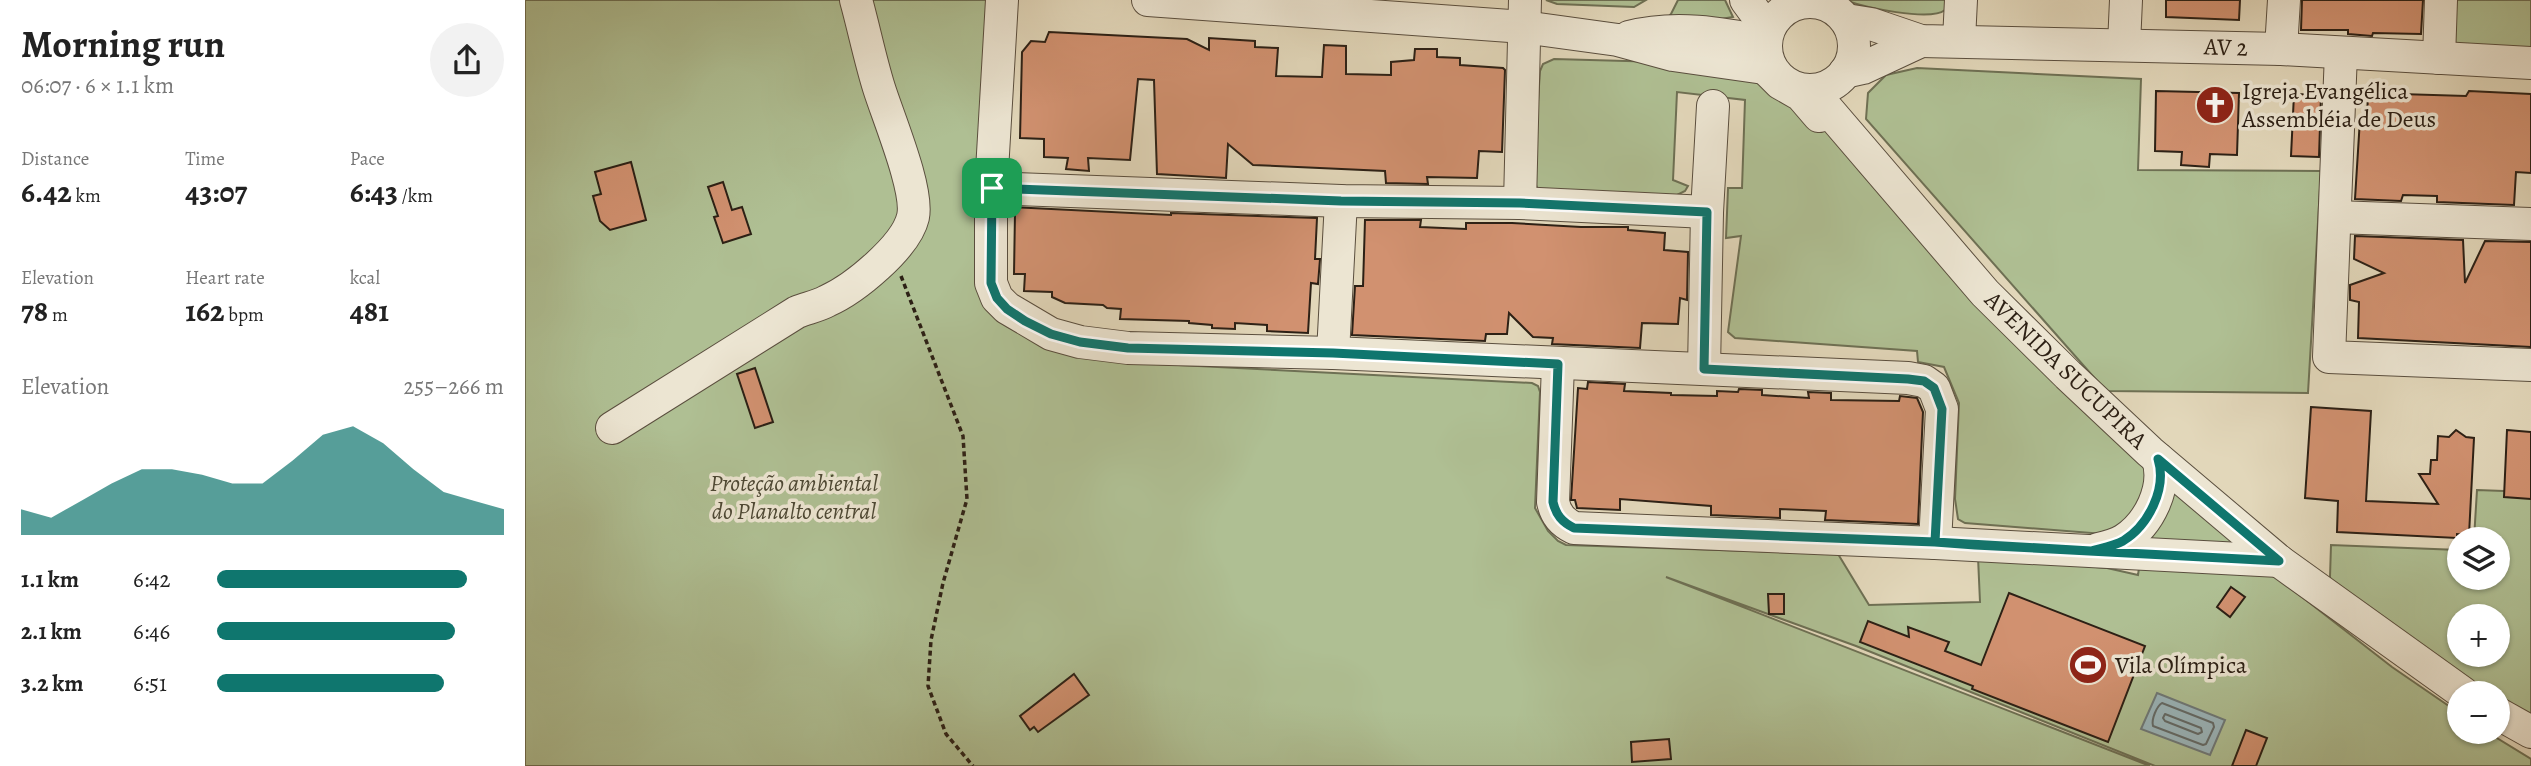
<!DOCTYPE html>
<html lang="en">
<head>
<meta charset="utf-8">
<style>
  :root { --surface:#fff; --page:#f2f2f2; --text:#222; --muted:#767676; --accent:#0f766e }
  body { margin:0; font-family:Alegreya,serif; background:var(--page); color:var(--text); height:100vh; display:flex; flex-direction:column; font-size:26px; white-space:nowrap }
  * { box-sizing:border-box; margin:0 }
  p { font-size:23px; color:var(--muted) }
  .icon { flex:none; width:38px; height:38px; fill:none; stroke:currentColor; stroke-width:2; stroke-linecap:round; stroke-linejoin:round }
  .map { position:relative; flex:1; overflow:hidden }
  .sheet { display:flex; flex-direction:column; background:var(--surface); width:525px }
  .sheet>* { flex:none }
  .controls { position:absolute; left:1922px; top:527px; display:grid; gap:14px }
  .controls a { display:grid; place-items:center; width:63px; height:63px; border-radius:50%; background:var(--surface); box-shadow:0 2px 5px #0004; font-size:35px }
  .pin { position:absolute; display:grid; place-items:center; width:60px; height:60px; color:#fff; margin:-30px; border-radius:14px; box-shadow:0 4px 10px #0006 }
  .round { display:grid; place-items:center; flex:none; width:74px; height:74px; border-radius:37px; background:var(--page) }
  .summary { display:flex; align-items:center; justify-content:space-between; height:119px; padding:0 21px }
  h1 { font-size:38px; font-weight:700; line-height:52px }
  .metrics { display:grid; grid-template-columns:repeat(3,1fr); gap:10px; height:119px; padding:7px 21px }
  .metrics div { display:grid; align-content:center }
  .metrics b { font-size:30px; font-weight:700 }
  .metrics small { font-size:19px; font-weight:400 }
  .metrics p { font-size:19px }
  .chart { height:196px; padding:14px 21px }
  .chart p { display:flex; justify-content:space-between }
  .chart svg { width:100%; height:126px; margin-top:7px; fill:var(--accent); opacity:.7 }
  ul { padding:0 21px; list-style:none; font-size:23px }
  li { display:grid; grid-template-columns:112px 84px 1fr; align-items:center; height:52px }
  li i { height:18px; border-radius:9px; background:var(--accent) }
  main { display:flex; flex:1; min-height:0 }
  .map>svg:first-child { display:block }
  .green { fill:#afbf93; stroke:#6e7054; stroke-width:2; fill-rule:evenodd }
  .water { fill:#9bb6bb; stroke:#6f7a79; stroke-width:2 }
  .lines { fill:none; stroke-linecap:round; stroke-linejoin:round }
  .shore { stroke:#646b68; stroke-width:2 }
  .building { fill:#d19170; stroke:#2c2015; stroke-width:2 }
  .minor-casing { stroke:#5a4e3e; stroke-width:34 }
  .path { stroke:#2c2015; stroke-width:3.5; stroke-dasharray:5 3.5; stroke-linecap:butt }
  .minor { stroke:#ece5d2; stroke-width:32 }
  .route-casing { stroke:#fff; stroke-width:14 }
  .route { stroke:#0f766e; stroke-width:9 }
  .labels { text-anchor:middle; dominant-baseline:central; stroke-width:7; stroke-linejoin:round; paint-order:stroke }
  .street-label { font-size:24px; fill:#2c2015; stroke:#ece5d2 }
  .poi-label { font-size:24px; fill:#2c2015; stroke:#ece5d2; text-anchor:start }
  .park-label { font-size:24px; font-style:italic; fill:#4d4834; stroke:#ece5d2 }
</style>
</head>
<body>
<main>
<section class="sheet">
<div class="summary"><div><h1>Morning run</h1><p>06:07 · 6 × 1.1 km</p></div><a class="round"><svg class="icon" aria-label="share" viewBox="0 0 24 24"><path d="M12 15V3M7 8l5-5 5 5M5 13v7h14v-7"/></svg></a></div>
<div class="metrics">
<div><p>Distance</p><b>6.42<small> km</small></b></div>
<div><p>Time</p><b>43:07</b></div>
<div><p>Pace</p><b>6:43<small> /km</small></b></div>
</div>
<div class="metrics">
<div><p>Elevation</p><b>78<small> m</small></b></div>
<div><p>Heart rate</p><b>162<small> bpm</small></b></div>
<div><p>kcal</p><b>481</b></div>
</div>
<div class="chart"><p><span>Elevation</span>255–266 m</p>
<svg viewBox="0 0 160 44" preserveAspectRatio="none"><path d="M0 44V35L10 38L20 32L30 26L40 21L50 21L60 23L70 26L80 26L90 18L100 9L110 6L120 12L130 21L140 29L150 32L160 35V44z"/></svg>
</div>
<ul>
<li><b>1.1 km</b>6:42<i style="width:87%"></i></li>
<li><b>2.1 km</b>6:46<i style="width:83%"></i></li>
<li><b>3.2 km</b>6:51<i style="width:79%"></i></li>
</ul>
</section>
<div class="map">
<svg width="2006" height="766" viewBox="0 0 2006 766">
  <rect width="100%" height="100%" fill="#e2d7ba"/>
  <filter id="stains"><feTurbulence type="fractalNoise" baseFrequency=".00286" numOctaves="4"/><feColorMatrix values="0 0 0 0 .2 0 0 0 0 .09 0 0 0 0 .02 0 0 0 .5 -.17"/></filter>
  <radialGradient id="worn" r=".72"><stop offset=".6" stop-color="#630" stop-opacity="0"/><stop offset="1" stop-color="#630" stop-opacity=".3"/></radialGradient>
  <g class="green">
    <path d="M 0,0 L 463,0 L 470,318 L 483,327 L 522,346 L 594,362 L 1007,383 L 1013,386 L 1015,392 L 1010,508 L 1023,531 L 1033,541 L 1041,545 L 1313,554 L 1344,605 L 1455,602 L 1453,557 L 1582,568 L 1613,575 L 1614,568 L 1745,572 L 1867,667 L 1934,713 L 1934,732 L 1962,732 L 2006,759 L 2006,766 L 1630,766 L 1331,646 L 1141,577 L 1625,766 L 0,766 Z"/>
    <path d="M 1021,0 L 1121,0 L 1109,7 L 1032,4 Z"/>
    <path d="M 1153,0 L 1200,0 L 1208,17 L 1132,29 L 1146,14 Z"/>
    <path d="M 1320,0 L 1423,0 L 1420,10 C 1405,22 1338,7 1320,0 Z"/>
    <path d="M 1925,0 L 2006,0 L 2006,49 L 1922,46 Z"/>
    <path d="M 1029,59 L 1137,62 L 1241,73 L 1299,122 L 1333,169 L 1418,265 L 1623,470 L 1614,517 L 1579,534 L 1440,523 L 1433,519 L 1430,499 L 1434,403 L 1419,367 L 1393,362 L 1392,351 L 1210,338 L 1203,332 L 1216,236 L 1201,238 L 1203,188 L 1217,188 L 1220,100 L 1152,92 L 1148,180 L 1163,186 L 1160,191 L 1150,196 L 1013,190 L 1008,178 L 1015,71 L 1018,64 Z"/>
    <path d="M 1392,68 L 1616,79 L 1613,170 L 1796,171 L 1783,393 L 1581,391 L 1341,119 L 1343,93 L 1361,75 Z"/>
    <path d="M 1638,479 L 1728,556 L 1609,543 Z"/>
    <path d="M 1952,490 L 2006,492 L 2006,725 L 1972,705 L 1972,693 L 1952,693 L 1812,596 L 1805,577 L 1806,545 L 1934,550 L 1934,578 L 1972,578 L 1972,539 L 1949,539 ZM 1934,616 L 1972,616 L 1972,654 L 1934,654 Z"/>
  </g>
  <path class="water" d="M 1632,693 L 1700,720 L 1685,755 L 1616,729 Z"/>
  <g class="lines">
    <g class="shore">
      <path d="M 1637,703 L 1688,723 L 1689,727 L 1681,744 L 1678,745 L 1628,726 C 1626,719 1632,706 1637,703 Z"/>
      <path d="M 1640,714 L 1676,728 L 1677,732 L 1673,734 L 1640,721 L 1638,718 Z"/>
    </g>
  </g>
  <g class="building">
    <path d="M 1641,0 L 1715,0 L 1714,20 L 1641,17 Z"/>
    <path d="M 1777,0 L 1898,0 L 1896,34 L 1848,33 L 1847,36 L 1823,34 L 1823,30 L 1776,30 Z"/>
    <path d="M 524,32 L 662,39 L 684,50 L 684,38 L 730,41 L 730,47 L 753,48 L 751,76 L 797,77 L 799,45 L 821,46 L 821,74 L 866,75 L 866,62 L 889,60 L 890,49 L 912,49 L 912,57 L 935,58 L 935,65 L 978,68 L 980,70 L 977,152 L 954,151 L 952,178 L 902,177 L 903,184 L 861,183 L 860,171 L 728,165 L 703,144 L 701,178 L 632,174 L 629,80 L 613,79 L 605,160 L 563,158 L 564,171 L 541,169 L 543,158 L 519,157 L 519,139 L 495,138 L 497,52 L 506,41 L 520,42 Z"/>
    <path d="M 1631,91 L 1714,93 L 1712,155 L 1685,154 L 1684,167 L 1656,165 L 1657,152 L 1630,151 Z"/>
    <path d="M 1944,91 L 2006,94 L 2006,173 L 1991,172 L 1989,205 L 1912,202 L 1912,196 L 1878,195 L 1876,201 L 1830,199 L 1835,119 L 1842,120 L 1843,93 L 1941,96 Z"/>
    <path d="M 1769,94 L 1796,95 L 1794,157 L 1766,156 Z"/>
    <path d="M 106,162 L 121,220 L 85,230 L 75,221 L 68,196 L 76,194 L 70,172 Z"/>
    <path d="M 198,182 L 207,210 L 217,207 L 226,234 L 198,243 L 189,217 L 193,216 L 183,187 Z"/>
    <path d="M 487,207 L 646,215 L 646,213 L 792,218 L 790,259 L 795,259 L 793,284 L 786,283 L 783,333 L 742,331 L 742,325 L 710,323 L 710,329 L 687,328 L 687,325 L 664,323 L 664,321 L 595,319 L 596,309 L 582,308 L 578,305 L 540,303 L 527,297 L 527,292 L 499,291 L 500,274 L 489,274 L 490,212 L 487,212 Z"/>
    <path d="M 840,220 L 896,220 L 895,227 L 941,229 L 941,223 L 987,223 L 1056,227 L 1103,227 L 1103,230 L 1140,233 L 1139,250 L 1163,252 L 1162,300 L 1155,298 L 1153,324 L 1117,323 L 1115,348 L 1027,344 L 1028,338 L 1008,337 L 984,313 L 982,334 L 961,334 L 960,341 L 827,335 L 830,286 L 838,286 Z"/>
    <path d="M 1830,236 L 1938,240 L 1940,283 L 1960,241 L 2006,242 L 2006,347 L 1833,338 L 1834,302 L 1825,300 L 1825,285 L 1859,273 L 1829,259 Z"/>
    <path d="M 230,368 L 248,422 L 230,428 L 212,374 Z"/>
    <path d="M 1063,382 L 1100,384 L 1099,391 L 1146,393 L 1146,395 L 1192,396 L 1192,391 L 1213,392 L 1214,389 L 1237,390 L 1237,395 L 1284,398 L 1283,392 L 1306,393 L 1306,400 L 1374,401 L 1375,396 L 1392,398 L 1398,412 L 1393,524 L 1300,520 L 1301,511 L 1255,509 L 1255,518 L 1186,515 L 1186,506 L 1095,499 L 1095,510 L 1052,508 L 1050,500 L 1046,500 L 1053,388 L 1062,389 Z"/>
    <path d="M 1786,407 L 1846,411 L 1841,501 L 1913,504 L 1894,474 L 1905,474 L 1906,460 L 1912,460 L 1913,436 L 1924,437 L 1931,430 L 1941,437 L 1949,438 L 1944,535 L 1932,534 L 1932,538 L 1812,532 L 1813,501 L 1780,498 Z"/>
    <path d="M 1982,430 L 2006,432 L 2006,499 L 1979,497 Z"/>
    <path d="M 1706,587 L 1720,597 L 1705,617 L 1692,607 Z"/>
    <path d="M 1484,593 L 1620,646 L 1583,742 L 1447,689 L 1448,686 L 1335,642 L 1343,621 L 1384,637 L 1383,627 L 1424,642 L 1420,651 L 1456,665 Z"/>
    <path d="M 1243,594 L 1259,594 L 1259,614 L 1244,614 Z"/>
    <path d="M 549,674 L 564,695 L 513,732 L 509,727 L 505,730 L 495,716 Z"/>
    <path d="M 1721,730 L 1742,738 L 1731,766 L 1707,766 Z"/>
    <path d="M 1144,739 L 1146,759 L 1107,762 L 1106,742 Z"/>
  </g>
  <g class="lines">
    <g class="minor-casing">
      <g id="minor">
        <path d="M 477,0 L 466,188 L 466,283 L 472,298 L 482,308 L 526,334 L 555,342 L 603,348 L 808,353 L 1383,378 L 1399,381 L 1409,388 L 1417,409 L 1410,543"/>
        <path d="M 623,0 L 999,27 L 1093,40 L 1148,55 L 1246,69"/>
        <path d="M 1221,0 L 1243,30"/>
        <circle cx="1285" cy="46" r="44"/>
        <path d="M 1321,20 L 1346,24 L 1396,41 L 1756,49 L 2006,63"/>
        <path d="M 1104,37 C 1149,25 1197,33 1240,42"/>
        <path d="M 1434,40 L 1436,0"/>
        <path d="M 1599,45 L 1601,0"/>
        <path d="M 1756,49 L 1759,0"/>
        <path d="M 1816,53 L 1804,357 L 2006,365"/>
        <path d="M 1914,58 L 1916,0"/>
        <path d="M 1238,66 L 1255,83 L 1276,95 L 1294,116"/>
        <path d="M 1320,72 L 1338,68 L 1396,41"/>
        <path d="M 1286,90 L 1460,293 L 1543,375 L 1625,452 L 1754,561 L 1938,693"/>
        <path d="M 466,188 L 816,201 L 995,203 L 1182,212"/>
        <path d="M 995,203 L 1000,0"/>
        <path d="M 1810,217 L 2006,224"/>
        <path d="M 808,353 L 816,201"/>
        <path d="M 1033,364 L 1028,502 C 1031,515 1037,522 1049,528 L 1410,543 L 1754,561"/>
        <path d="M 1179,369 L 1182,212 L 1188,106"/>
        <path d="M 87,428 L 272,312 C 282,308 293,306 302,301 C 329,289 381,247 388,217 C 394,190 363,117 354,88 C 345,59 339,29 331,0"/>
        <path d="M 1573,549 C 1582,547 1591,545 1599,540 C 1624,524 1642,488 1633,459"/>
        <path d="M 1972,713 L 2006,732"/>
      </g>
    </g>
    <path class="path" d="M 376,276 L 438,436 L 442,499 L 418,583 L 406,640 L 403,686 L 421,734 L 448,766"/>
    <use href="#minor" class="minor"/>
  </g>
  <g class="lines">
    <g class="route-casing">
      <path id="route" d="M 467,188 L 466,283 L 472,298 L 482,309 L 500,321 L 526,334 L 555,342 L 603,348 L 808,353 L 1033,364 L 1028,502 C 1031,515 1037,522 1049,528 L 1410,542 L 1450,545 L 1754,561 L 1633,459 C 1642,488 1624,525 1598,541 C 1589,546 1577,548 1566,551 L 1410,542 L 1417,409 L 1409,388 L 1399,381 L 1383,379 L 1179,369 L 1182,212 L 995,203 L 816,201 L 467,188"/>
    </g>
    <use href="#route" class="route"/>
  </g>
  <defs>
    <g id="church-disc" transform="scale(2.0125)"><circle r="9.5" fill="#8f2418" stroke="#ece5d2"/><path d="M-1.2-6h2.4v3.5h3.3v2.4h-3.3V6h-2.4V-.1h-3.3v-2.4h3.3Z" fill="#fff"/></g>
    <g id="stadium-disc" transform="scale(2.0125)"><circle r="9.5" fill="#8f2418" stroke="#ece5d2"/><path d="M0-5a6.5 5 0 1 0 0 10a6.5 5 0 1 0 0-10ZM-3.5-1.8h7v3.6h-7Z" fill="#fff"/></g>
  </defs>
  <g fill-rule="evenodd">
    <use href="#church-disc" x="1690" y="105"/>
    <use href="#stadium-disc" x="1563" y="665"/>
  </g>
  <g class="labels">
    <g class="street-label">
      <text transform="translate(1701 47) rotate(2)">AV 2</text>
      <text transform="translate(1541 370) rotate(44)">AVENIDA SUCUPIRA</text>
    </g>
    <g class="poi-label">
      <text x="1717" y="91">Igreja Evangélica<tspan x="1717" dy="28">Assembléia de Deus</tspan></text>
      <text x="1590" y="665">Vila Olímpica</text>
    </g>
    <g class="park-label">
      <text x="269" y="483">Proteção ambiental<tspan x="269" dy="28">do Planalto central</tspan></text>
    </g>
  </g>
  <rect width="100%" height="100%" filter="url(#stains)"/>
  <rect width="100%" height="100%" fill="url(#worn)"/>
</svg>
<div class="controls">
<a><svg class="icon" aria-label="layers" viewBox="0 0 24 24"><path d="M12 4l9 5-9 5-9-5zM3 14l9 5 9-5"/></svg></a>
<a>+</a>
<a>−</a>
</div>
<div class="pin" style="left:467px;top:188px;background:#1e9e55"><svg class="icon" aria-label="arrive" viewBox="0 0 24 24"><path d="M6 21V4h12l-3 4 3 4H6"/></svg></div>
</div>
</main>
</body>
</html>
